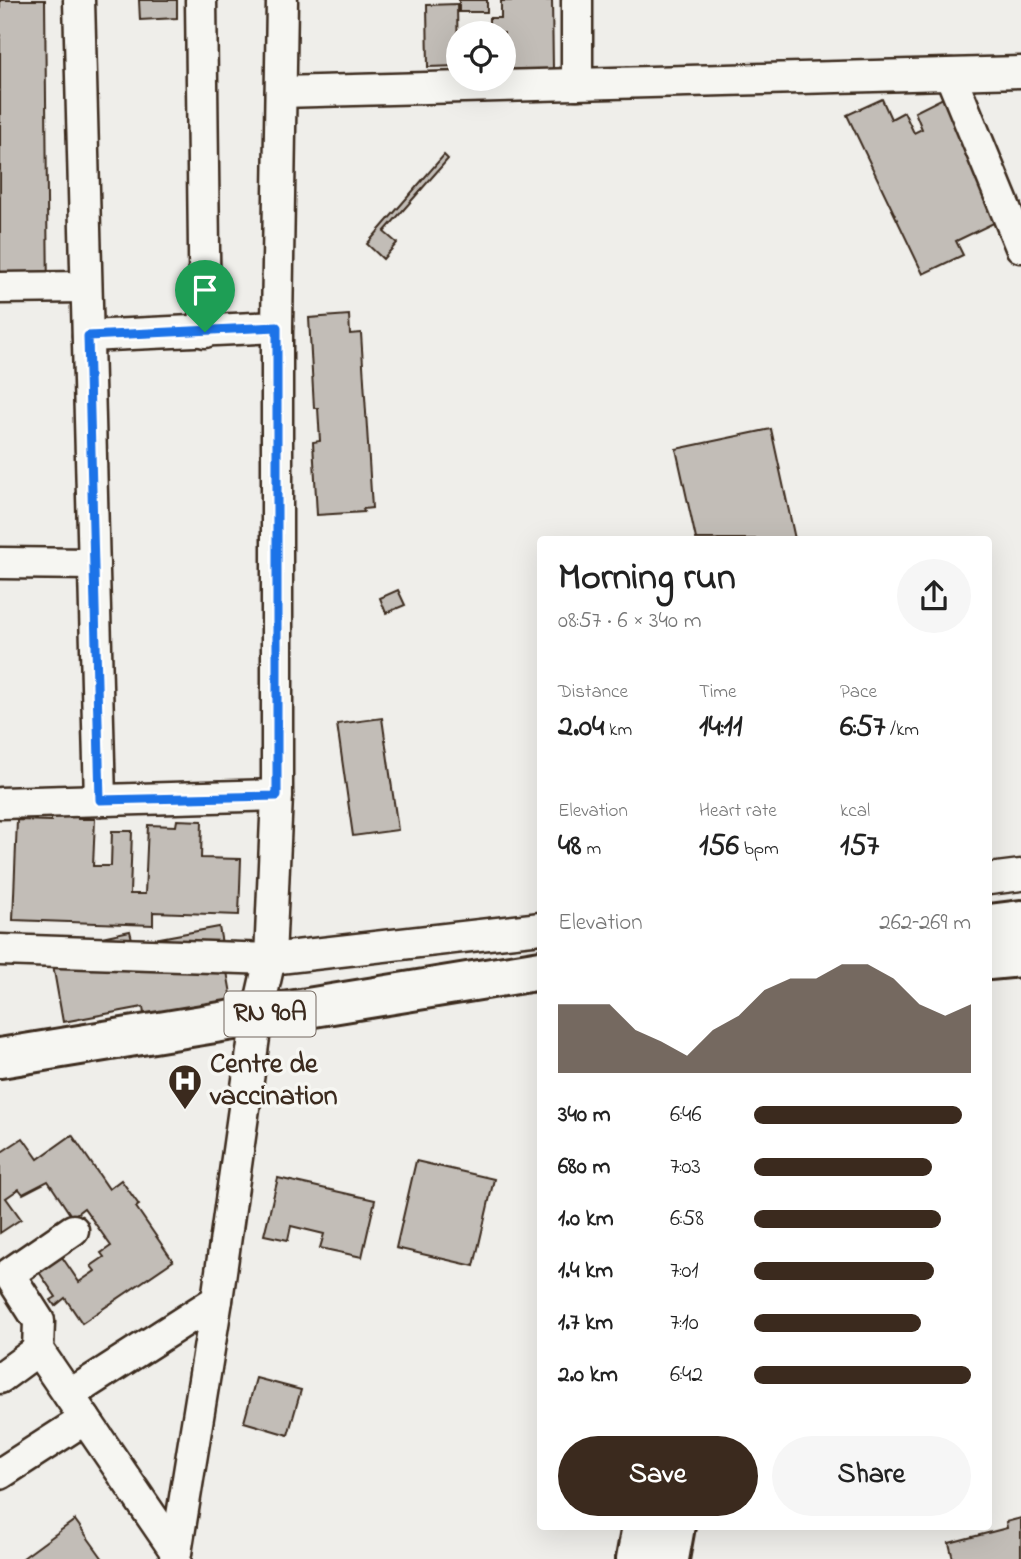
<!DOCTYPE html>
<html lang="en">
<head>
<meta charset="utf-8">
<style>
  :root { --surface:#fff; --page:#f6f6f6; --text:#222; --muted:#767676; --accent:#3b2a1e }
  body { margin:0; font-family:"Indie Flower",sans-serif; background:var(--page); color:var(--text); height:100vh; display:flex; flex-direction:column; font-size:26px; white-space:nowrap }
  * { box-sizing:border-box; margin:0 }
  p { font-size:23px; color:var(--muted) }
  .icon { flex:none; width:38px; height:38px; fill:none; stroke:currentColor; stroke-width:2; stroke-linecap:round; stroke-linejoin:round }
  .map { position:relative; flex:1; overflow:hidden }
  .panel { position:absolute; left:537px; top:536px; width:455px; height:994px; display:flex; flex-direction:column; background:var(--surface); border-radius:7px; box-shadow:0 7px 28px #0002 }
  .panel>* { flex:none }
  .controls { position:absolute; left:446px; top:21px; display:grid; gap:14px }
  .controls a { display:grid; place-items:center; width:70px; height:70px; border-radius:50%; background:var(--surface); box-shadow:0 7px 28px #0002; font-size:35px }
  .pin { position:absolute; display:grid; place-items:center; width:60px; height:60px; color:#fff; margin:-72px -30px; border-radius:50% 50% 50% 0; rotate:-45deg; box-shadow:0 0 7px #0007 }
  .pin .icon { rotate:45deg }
  .round { display:grid; place-items:center; flex:none; width:74px; height:74px; border-radius:37px; background:var(--page) }
  .overview { display:flex; align-items:center; justify-content:space-between; height:119px; padding:0 21px }
  h1 { font-size:38px; font-weight:700; line-height:52px }
  .stats { display:grid; grid-template-columns:repeat(3,1fr); gap:10px; height:119px; padding:7px 21px }
  .stats div { display:grid; align-content:center }
  .stats b { font-size:30px; font-weight:700 }
  .stats small { font-size:19px; font-weight:400 }
  .stats p { font-size:19px }
  .chart { height:196px; padding:14px 21px }
  .chart p { display:flex; justify-content:space-between }
  .chart svg { width:100%; height:126px; margin-top:7px; fill:var(--accent); opacity:.7 }
  .cta { display:flex; gap:14px; margin-top:auto; padding:14px 21px }
  .cta a { flex:1; height:80px; border-radius:42px; background:var(--accent); color:#fff; font-size:28px; font-weight:700; line-height:80px; text-align:center }
  .cta a+a { background:var(--page); color:var(--text) }
  ul { padding:0 21px; list-style:none; font-size:23px }
  li { display:grid; grid-template-columns:112px 84px 1fr; align-items:center; height:52px }
  li i { height:18px; border-radius:9px; background:var(--accent) }
  .map>svg:first-child { display:block }
  .building { fill:#c2bdb7; stroke:#3b2a1e; stroke-width:2 }
  .lines { fill:none; stroke-linecap:round; stroke-linejoin:round }
  .street-casing { stroke:#3b2a1e; stroke-width:35 }
  .secondary-casing { stroke:#3b2a1e; stroke-width:44 }
  .primary-casing { stroke:#3b2a1e; stroke-width:44 }
  .street { stroke:#f6f6f2; stroke-width:30 }
  .secondary { stroke:#f6f6f2; stroke-width:38 }
  .primary { stroke:#f6f6f2; stroke-width:38 }
  .route-casing { stroke:#fff; stroke-width:14 }
  .route { stroke:#1a73e8; stroke-width:9 }
  .labels { text-anchor:middle; dominant-baseline:central; stroke-width:7; stroke-linejoin:round; paint-order:stroke }
  .shield { fill:#f6f6f2; stroke:#73675e; stroke-width:2 }
  .shield-label { font-size:26px; font-weight:bold; fill:#3b2a1e }
  .poi-label { font-size:28px; font-weight:bold; fill:#3b2a1e; stroke:#f6f6f2; text-anchor:start }
</style>
</head>
<body>
<div class="map">
<svg width="1021" height="1559" viewBox="0 0 1021 1559">
  <rect width="100%" height="100%" fill="#efeeea"/>
  <filter id="ink" filterUnits="userSpaceOnUse"><feTurbulence type="fractalNoise" baseFrequency=".0143" numOctaves="2"/><feDisplacementMap in="SourceGraphic" scale="14" xChannelSelector="R" yChannelSelector="G"/><feConvolveMatrix kernelMatrix="1 2 1 2 8 2 1 2 1" color-interpolation-filters="sRGB"/></filter>
  <g filter="url(#ink)">
    <g class="building">
      <path d="M 0,0 L 45,0 L 48,297 L 0,298 Z"/>
      <path d="M 139,0 L 177,0 L 177,18 L 140,20 Z"/>
      <rect x="459" y="0" width="28" height="12"/>
      <path d="M 552,0 L 553,69 L 504,70 L 504,33 L 489,33 L 489,18 L 501,18 L 501,1 Z"/>
      <path d="M 457,4 L 458,66 L 428,67 L 427,5 Z"/>
      <path d="M 943,98 L 1000,220 L 956,241 L 963,255 L 923,274 L 847,115 L 882,99 L 891,119 L 904,112 L 914,133 L 922,129 L 915,112 Z"/>
      <path d="M 444,155 L 448,159 L 384,232 L 397,243 L 383,259 L 367,244 Z"/>
      <path d="M 349,315 L 350,334 L 361,333 L 372,508 L 363,509 L 364,512 L 317,515 L 313,442 L 320,441 L 318,408 L 314,408 L 309,318 Z"/>
      <path d="M 771,429 L 795,539 L 696,539 L 676,449 Z"/>
      <path d="M 398,590 L 405,605 L 386,613 L 380,598 Z"/>
      <path d="M 382,718 L 398,830 L 353,836 L 337,724 Z"/>
      <path d="M 51,814 L 78,815 L 78,819 L 95,819 L 93,866 L 111,866 L 112,831 L 132,831 L 130,894 L 145,894 L 148,825 L 176,826 L 177,820 L 202,821 L 201,858 L 241,859 L 239,915 L 153,912 L 153,925 L 13,920 L 17,820 L 51,821 Z"/>
      <path d="M 219,927 L 233,1005 L 145,1021 L 143,1007 L 63,1022 L 50,948 L 130,931 L 133,943 Z"/>
      <path d="M 72,1135 L 109,1189 L 121,1180 L 139,1205 L 136,1207 L 173,1261 L 82,1323 L 65,1298 L 55,1306 L 51,1300 L 56,1297 L 39,1272 L 62,1257 L 79,1282 L 95,1271 L 91,1266 L 104,1257 L 101,1253 L 111,1246 L 84,1208 L 72,1217 L 48,1181 L 23,1194 L 19,1189 L 6,1198 L 21,1219 L 0,1233 L 0,1153 L 23,1138 L 38,1159 Z"/>
      <path d="M 416,1161 L 494,1179 L 474,1266 L 396,1248 Z"/>
      <path d="M 278,1178 L 375,1200 L 362,1257 L 320,1248 L 324,1234 L 291,1226 L 288,1240 L 264,1235 Z"/>
      <path d="M 256,1378 L 301,1390 L 288,1435 L 244,1422 Z"/>
      <path d="M 1021,1518 L 1021,1559 L 953,1559 L 949,1543 L 1007,1528 L 1006,1522 Z"/>
      <path d="M 75,1520 L 103,1559 L 24,1559 L 23,1558 Z"/>
    </g>
    <g class="lines">
      <g class="street-casing">
        <g id="street">
          <path d="M 79,0 L 100,800"/>
          <path d="M 201,0 L 205,332"/>
          <path d="M 577,0 L 577,84"/>
          <path d="M 950,74 L 1021,247"/>
          <path d="M 281,92 L 1021,72"/>
          <path d="M 0,288 L 86,287"/>
          <path d="M 88,336 L 277,327"/>
          <path d="M 0,563 L 94,564"/>
          <path d="M 0,803 L 277,795"/>
          <path d="M 989,879 L 1021,875"/>
          <path d="M 0,950 L 270,959 L 541,928"/>
          <path d="M 73,1230 L 9,1274 L 39,1321 L 38,1350 L 176,1552"/>
          <path d="M 0,1378 L 38,1350"/>
          <path d="M 69,1395 L 217,1300"/>
          <path d="M 0,1474 L 85,1419"/>
          <path d="M 175,1559 L 217,1300 L 257,1016 L 270,959 L 277,795 L 277,327 L 282,0"/>
        </g>
      </g>
      <g class="secondary-casing">
        <g id="secondary">
          <path d="M 636,1559 L 642,1526"/>
          <path d="M 669,1559 L 675,1526"/>
        </g>
      </g>
      <g class="primary-casing">
        <g id="primary">
          <path d="M 989,924 L 1021,920"/>
          <path d="M 989,960 L 1021,957"/>
          <path d="M 0,1058 L 541,970"/>
        </g>
      </g>
      <use href="#street" class="street"/>
      <use href="#secondary" class="secondary"/>
      <use href="#primary" class="primary"/>
    </g>
  </g>
  <g class="lines" filter="url(#ink)">
    <g class="route-casing">
      <path id="route" d="M 277,327 L 277,796 L 100,800 L 88,336 Z"/>
    </g>
    <use href="#route" class="route"/>
  </g>
  <defs>
    <g id="hospital-pin" transform="scale(1.75)"><path d="M0 17L-7.5 6A9.5 9.5 0 1 1 7.5 6Z" fill="#3b2a1e" stroke="#f6f6f2"/><path d="M-5-5h3v3.5h4V-5h3V5h-3V1.5h-4V5h-3Z" fill="#fff"/></g>
  </defs>
  <g fill-rule="evenodd">
    <use href="#hospital-pin" x="185" y="1081"/>
  </g>
  <g class="labels">
    <rect class="shield" x="224.5" y="991.5" width="91" height="45" rx="5"/>
    <g class="shield-label">
      <text x="270" y="1014">RN 90A</text>
    </g>
    <g class="poi-label">
      <text x="210" y="1065">Centre de<tspan x="210" dy="32">vaccination</tspan></text>
    </g>
  </g>
</svg>
<div class="controls">
<a><svg class="icon" aria-label="locate" viewBox="0 0 24 24"><circle cx="12" cy="12" r="6"/><path d="M12 2v4M12 18v4M2 12h4M18 12h4"/></svg></a>
</div>
<div class="pin" style="left:205px;top:332px;background:#1e9e55"><svg class="icon" aria-label="arrive" viewBox="0 0 24 24"><path d="M6 21V4h12l-3 4 3 4H6"/></svg></div>
<section class="panel">
<div class="overview"><div><h1>Morning run</h1><p>08:57 · 6 × 340 m</p></div><a class="round"><svg class="icon" aria-label="share" viewBox="0 0 24 24"><path d="M12 15V3M7 8l5-5 5 5M5 13v7h14v-7"/></svg></a></div>
<div class="stats">
<div><p>Distance</p><b>2.04<small> km</small></b></div>
<div><p>Time</p><b>14:11</b></div>
<div><p>Pace</p><b>6:57<small> /km</small></b></div>
</div>
<div class="stats">
<div><p>Elevation</p><b>48<small> m</small></b></div>
<div><p>Heart rate</p><b>156<small> bpm</small></b></div>
<div><p>kcal</p><b>157</b></div>
</div>
<div class="chart"><p><span>Elevation</span>262–269 m</p>
<svg viewBox="0 0 160 44" preserveAspectRatio="none"><path d="M0 44V20L10 20L20 20L30 29L40 33L50 38L60 29L70 24L80 15L90 11L100 11L110 6L120 6L130 11L140 20L150 24L160 20V44z"/></svg>
</div>
<ul>
<li><b>340 m</b>6:46<i style="width:96%"></i></li>
<li><b>680 m</b>7:03<i style="width:82%"></i></li>
<li><b>1.0 km</b>6:58<i style="width:86%"></i></li>
<li><b>1.4 km</b>7:01<i style="width:83%"></i></li>
<li><b>1.7 km</b>7:10<i style="width:77%"></i></li>
<li><b>2.0 km</b>6:42<i style="width:100%"></i></li>
</ul>
<div class="cta"><a>Save</a><a>Share</a></div>
</section>
</div>
</body>
</html>
